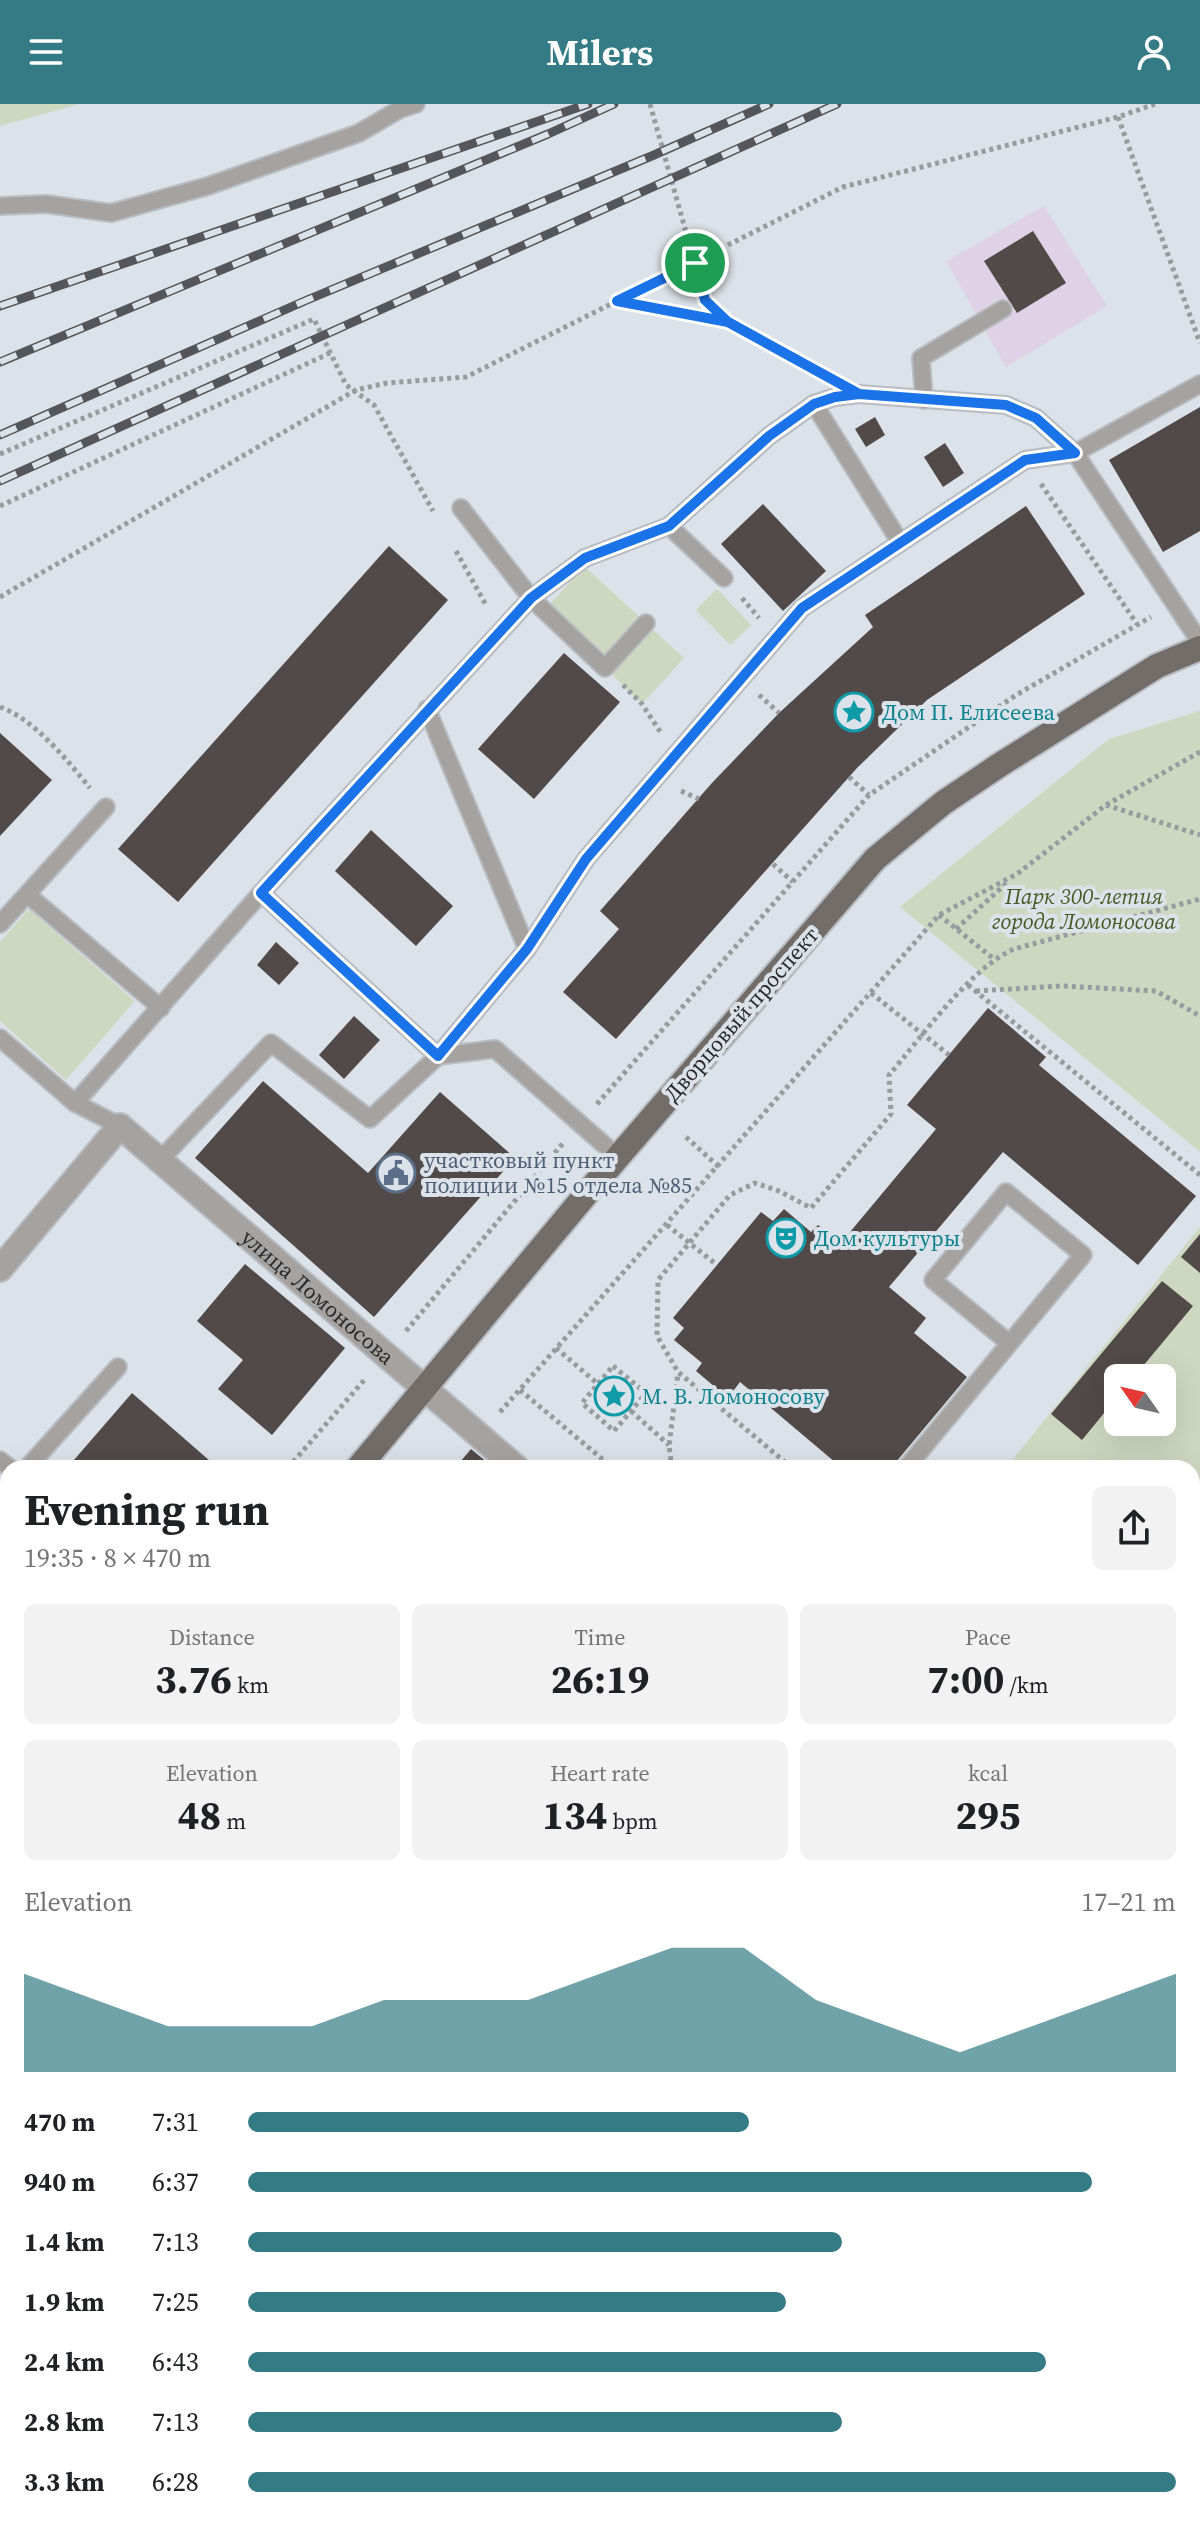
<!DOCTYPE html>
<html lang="en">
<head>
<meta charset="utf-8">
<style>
  :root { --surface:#fff; --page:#f2f2f2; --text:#202124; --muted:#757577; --accent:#347b85 }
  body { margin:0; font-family:"Source Serif 4",serif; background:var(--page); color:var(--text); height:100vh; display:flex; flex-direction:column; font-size:30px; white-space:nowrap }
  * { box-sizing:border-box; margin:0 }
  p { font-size:26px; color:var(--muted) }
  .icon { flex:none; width:44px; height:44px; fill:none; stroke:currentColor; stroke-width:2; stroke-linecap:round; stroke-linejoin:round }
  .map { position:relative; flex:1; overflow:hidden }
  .side { position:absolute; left:0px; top:1356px; width:1200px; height:1068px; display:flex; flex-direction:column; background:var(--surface); border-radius:24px 24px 0 0; box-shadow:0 8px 32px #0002 }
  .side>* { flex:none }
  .needle { width:52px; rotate:304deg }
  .fabs { position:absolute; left:1104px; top:1260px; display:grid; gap:16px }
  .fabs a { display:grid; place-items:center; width:72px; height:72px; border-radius:12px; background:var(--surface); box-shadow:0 8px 32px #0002; font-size:40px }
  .pin { position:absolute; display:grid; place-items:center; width:68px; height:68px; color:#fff; margin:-34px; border:4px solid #fff; border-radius:50%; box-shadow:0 2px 8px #0007 }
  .round { display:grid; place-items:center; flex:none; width:84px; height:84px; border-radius:12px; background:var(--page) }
  .head { display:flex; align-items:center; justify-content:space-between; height:136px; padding:0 24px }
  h1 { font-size:44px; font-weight:700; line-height:60px }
  .metrics { display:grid; grid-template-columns:repeat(3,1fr); gap:12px; height:136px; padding:8px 24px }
  .metrics div { display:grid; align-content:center; border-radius:12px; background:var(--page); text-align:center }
  .metrics b { font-size:40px; font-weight:700 }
  .metrics small { font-size:22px; font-weight:400 }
  .metrics p { font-size:22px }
  .chart { height:224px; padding:16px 24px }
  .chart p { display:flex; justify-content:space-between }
  .chart svg { width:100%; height:144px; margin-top:8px; fill:var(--accent); opacity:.7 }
  ul { padding:0 24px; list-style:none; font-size:26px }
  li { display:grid; grid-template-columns:128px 96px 1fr; align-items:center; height:60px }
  li i { height:20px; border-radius:10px; background:var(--accent) }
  header { display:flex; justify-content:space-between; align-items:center; height:104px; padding:0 24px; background:var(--accent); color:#fff; font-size:36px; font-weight:700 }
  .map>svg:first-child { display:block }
  .industrial { fill:#dfd2e6 }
  .green { fill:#ced8c1; fill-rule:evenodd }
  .building { fill:#514a48 }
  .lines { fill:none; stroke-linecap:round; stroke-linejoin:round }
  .lane-casing { stroke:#b8bdc3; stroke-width:20 }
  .street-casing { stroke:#b8bdc3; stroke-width:28 }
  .primary-casing { stroke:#b8bdc3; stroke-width:28 }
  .path { stroke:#979ca1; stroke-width:5; stroke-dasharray:4 4; stroke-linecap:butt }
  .lane { stroke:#a5a2a0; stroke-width:16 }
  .street { stroke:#a5a2a0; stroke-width:24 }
  .primary { stroke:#736d6a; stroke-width:24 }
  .rail-casing { stroke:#53565a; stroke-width:9 }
  .rail { stroke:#dce2e9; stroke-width:6; stroke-dasharray:18; stroke-linecap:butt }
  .route-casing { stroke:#fff; stroke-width:16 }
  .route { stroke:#1a73e8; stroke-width:10 }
  .labels { text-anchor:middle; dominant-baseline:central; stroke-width:8; stroke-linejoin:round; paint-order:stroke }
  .culture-label { font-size:22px; fill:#0d838f; stroke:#dce2e9; text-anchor:start }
  .park-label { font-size:22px; font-style:italic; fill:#465a22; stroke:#dce2e9 }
  .street-label { font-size:22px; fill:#292b2d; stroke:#dce2e9 }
  .service-label { font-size:22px; fill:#4e5e75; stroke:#dce2e9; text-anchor:start }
</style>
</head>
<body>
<header><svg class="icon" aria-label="menu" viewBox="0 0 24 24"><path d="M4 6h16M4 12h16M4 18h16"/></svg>Milers<svg class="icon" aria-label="person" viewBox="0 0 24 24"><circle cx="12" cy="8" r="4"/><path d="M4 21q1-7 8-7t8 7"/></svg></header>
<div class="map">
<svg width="1200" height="2424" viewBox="0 0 1200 2424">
  <rect width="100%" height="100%" fill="#dce2e9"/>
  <g class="industrial">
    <path d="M 1044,102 L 1107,202 L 1006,263 L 946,157 Z"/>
    <path d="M 1200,2040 L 1200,2424 L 941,2424 L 946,2416 L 1192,2416 L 1192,2051 Z"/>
  </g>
  <g class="green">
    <path d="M 0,0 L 79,0 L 0,22 Z"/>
    <path d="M 584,462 L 684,554 L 642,600 L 545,506 Z"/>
    <path d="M 717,485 L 751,521 L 730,541 L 696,506 Z"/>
    <path d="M 1200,607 L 1200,1048 L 900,803 L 1109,635 Z"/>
    <path d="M 29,805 L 135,897 L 66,976 L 0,917 L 0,838 Z"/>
    <path d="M 1200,1123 L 1200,1426 L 1192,1436 L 1192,1364 L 1006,1364 ZM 1118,1274 L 1162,1274 L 1162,1318 L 1118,1318 Z"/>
  </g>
  <g class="building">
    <path d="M 1033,127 L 1066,179 L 1017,209 L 984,157 Z"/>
    <path d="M 1200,303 L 1200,427 L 1163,448 L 1109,356 Z"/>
    <path d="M 875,313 L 885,331 L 866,343 L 855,325 Z"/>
    <path d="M 945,339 L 964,369 L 943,383 L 924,353 Z"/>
    <path d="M 763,400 L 826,467 L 783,507 L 721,440 Z"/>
    <path d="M 1026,402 L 1085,490 L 927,596 L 857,664 L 616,935 L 563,888 L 619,825 L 600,807 L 711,680 L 779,609 L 873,523 L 865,511 Z"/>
    <path d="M 389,442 L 448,496 L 178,798 L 118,745 Z"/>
    <path d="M 564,549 L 620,598 L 534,695 L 478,645 Z"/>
    <path d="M 0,629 L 52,676 L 0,732 Z"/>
    <path d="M 371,726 L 453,802 L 416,842 L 335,767 Z"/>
    <path d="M 276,838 L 299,859 L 279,881 L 257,861 Z"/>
    <path d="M 988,904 L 1046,953 L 1039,961 L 1196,1092 L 1138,1161 L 1003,1048 L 889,1183 L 926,1214 L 914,1229 L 967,1273 L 891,1364 L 842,1364 L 740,1278 L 728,1294 L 696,1267 L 702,1259 L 674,1236 L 684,1224 L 673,1214 L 761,1108 L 773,1117 L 784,1105 L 811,1128 L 818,1121 L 840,1140 L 936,1025 L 907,1001 Z"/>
    <path d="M 354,912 L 380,936 L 344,975 L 319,951 Z"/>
    <path d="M 263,977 L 368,1069 L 440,988 L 515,1054 L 374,1213 L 195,1054 Z"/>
    <path d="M 1200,1130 L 1200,1169 L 1181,1153 Z"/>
    <path d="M 245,1160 L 345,1244 L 272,1331 L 218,1285 L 243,1256 L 197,1217 Z"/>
    <path d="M 1162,1177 L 1193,1202 L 1133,1274 L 1118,1274 L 1118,1292 L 1082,1336 L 1051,1310 Z"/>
    <path d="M 132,1289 L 218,1364 L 67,1364 Z"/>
    <path d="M 471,1345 L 494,1364 L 455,1364 Z"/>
    <path d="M 8,1509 L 8,1628 L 0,1638 L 0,1518 Z"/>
    <path d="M 1200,1578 L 1200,1769 L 1192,1779 L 1192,1588 Z"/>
    <path d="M 1200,2229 L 1200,2262 L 1192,2255 L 1192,2238 Z"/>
    <path d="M 1200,2350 L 1200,2424 L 1137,2424 L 1143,2416 L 1192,2416 L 1192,2359 Z"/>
    <path d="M 199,2416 L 279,2416 L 288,2424 L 192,2424 Z"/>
    <path d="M 335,2416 L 376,2416 L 386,2424 L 329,2424 Z"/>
    <path d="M 576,2416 L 690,2416 L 700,2424 L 570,2424 Z"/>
    <path d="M 764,2416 L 824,2416 L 821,2424 L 759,2424 Z"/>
  </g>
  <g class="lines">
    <g class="lane-casing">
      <g id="lane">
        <path d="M 0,102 L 46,100 L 111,109 L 208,82 L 359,29 L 400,5 L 416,0"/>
        <path d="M 924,296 L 921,254 L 1003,205"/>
        <path d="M 814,300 L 900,438"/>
        <path d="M 461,404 L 531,494 L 605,564 L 646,519"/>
        <path d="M 669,422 L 724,474"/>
        <path d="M 427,605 L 527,845"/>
        <path d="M 261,789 L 438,952 L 495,945 L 618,1053"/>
        <path d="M 28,791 L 161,904"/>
        <path d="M 0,820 L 106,703"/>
        <path d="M 0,934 L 75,999 L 120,1022"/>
        <path d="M 75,999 L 261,789 L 531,494 L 585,454 L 669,422 L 769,332 L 814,300 L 835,293 L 859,290 L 1006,301 L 1036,314 L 1075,349 L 1200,538"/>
        <path d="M 160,1056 L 271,939 L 370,1015 L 438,952 L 527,845 L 586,755 L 802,504 L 1025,356 L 1075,349 L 1200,280"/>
        <path d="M 0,1356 L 10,1364"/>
        <path d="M 27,1364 L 118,1263"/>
        <path d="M 906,1364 L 1083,1151 L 1006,1088 L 933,1176 L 1009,1239"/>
        <path d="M 0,1420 L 8,1430"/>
        <path d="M 0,1473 L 8,1464"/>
        <path d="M 1192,1807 L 1200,1797"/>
        <path d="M 1192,2215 L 1200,2202"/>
        <path d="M 1192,2292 L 1200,2299"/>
      </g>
    </g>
    <g class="street-casing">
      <g id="street">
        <path id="s1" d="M 0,1165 L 120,1022 L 517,1364"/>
        <path d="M 1192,1521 L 1200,1511"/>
        <path d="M 1192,1920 L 1200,1926"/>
        <path d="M 486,2424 L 493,2416"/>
      </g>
    </g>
    <g class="primary-casing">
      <g id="primary">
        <path d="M 358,1364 L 593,1082 L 875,755 L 943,699 L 998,662 L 1157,562 L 1200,544"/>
        <path d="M 0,1787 L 8,1778"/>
      </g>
    </g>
    <g class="path">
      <path d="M 650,0 L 705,196 L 728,217"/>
      <path d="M 1118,13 L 1200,239"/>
      <path d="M 617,197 L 728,218 L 824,269"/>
      <path d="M 0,350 L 314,215 L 346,281 L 374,301 L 433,407"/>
      <path d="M 1041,380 L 1137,520"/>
      <path d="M 0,402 L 330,249"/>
      <path d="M 456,447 L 486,501"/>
      <path d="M 0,493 L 356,286 L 387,279 L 466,273 L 843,83 L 1118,13 L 1155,0"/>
      <path d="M 742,494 L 759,514"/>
      <path d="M 623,581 L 642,600 L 661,629"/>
      <path d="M 759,591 L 779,609"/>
      <path d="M 0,603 C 34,615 68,657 90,684"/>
      <path d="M 849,673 L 869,691"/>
      <path d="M 681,687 L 699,695"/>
      <path d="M 1106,701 L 1200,731"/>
      <path d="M 773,760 L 793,778"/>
      <path d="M 939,811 L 994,855"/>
      <path d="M 956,825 L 1009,777"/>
      <path d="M 968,881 L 1200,1071"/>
      <path d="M 976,887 L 1062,882 L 1156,887 L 1200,912"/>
      <path d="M 871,889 L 949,951"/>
      <path d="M 597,1000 L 869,691 L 1016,591 L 1151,513"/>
      <path d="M 686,1033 L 719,1063"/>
      <path d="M 667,1121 L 717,1161"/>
      <path d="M 406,1227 L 564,1038"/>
      <path d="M 556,1244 L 598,1280"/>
      <path d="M 613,1262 L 646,1289 L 614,1327 L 582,1299 Z"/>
      <path d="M 520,1286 L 613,1364"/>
      <path d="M 631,1307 L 669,1341"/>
      <path d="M 500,1308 L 939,811 L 1017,770 L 1106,701 L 1200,648"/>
      <path d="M 288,1364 L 366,1274"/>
      <path d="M 672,1364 L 669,1342 L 678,1269"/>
      <path d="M 792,1364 L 678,1268 L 657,1232 L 658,1176 L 730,1091 L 755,1079 L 779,1087 L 811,1104 L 891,1010 L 889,971 C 921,934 970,864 1014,845 L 1200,795"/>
      <path d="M 1192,1422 L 1200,1414"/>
      <path d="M 1192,1572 L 1200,1562"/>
      <path d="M 0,1694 L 8,1685"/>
      <path d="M 0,1946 L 8,1952"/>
      <path d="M 1192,1969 L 1200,1976"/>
      <path d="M 0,2084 L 8,2091"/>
      <path d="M 0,2137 L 8,2135"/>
      <path d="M 0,2195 L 8,2201"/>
      <path d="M 848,2416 L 848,2424"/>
      <path d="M 443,2424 L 449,2416"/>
      <path d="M 531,2424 L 537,2416"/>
      <path d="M 858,2424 L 864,2416"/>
    </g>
    <use href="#lane" class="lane"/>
    <use href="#street" class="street"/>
    <use href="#primary" class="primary"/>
    <g class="rail-casing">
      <g id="rail">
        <path d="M 0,202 L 588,0"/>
        <path d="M 0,258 L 548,30 L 614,0"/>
        <path d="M 0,331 L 307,196 L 654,51 L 769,0"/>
        <path d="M 0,377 L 837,0"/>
      </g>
    </g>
    <use href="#rail" class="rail"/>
  </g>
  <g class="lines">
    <g class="route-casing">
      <path id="route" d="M 695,159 L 617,197 L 728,218 L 859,290 L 835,293 L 814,300 L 769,332 L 669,422 L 585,454 L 531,494 L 261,789 L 438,952 L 527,845 L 586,755 L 802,504 L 1025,356 L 1075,349 L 1036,314 L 1006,301 L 859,290 L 728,218 L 705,196 L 695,159"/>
    </g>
    <use href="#route" class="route"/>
  </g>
  <defs>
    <g id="sight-ring" transform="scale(2)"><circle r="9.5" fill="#dce2e9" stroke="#0f9aa8" stroke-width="1.5"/><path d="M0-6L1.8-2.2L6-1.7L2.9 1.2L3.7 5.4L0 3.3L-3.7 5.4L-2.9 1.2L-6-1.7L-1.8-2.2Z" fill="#0f9aa8"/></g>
    <g id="civic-ring" transform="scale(2)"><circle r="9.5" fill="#dce2e9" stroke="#5c6f8a" stroke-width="1.5"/><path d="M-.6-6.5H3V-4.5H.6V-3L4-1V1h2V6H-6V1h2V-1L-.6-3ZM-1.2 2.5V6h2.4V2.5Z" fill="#5c6f8a"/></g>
    <g id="theatre-ring" transform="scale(2)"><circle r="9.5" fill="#dce2e9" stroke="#0f9aa8" stroke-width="1.5"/><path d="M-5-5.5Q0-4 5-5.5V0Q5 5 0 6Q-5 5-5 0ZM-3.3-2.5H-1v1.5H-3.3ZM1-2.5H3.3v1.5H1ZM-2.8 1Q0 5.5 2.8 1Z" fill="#0f9aa8"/></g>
  </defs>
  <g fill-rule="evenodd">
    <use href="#sight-ring" x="854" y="608"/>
    <use href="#civic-ring" x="396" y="1069"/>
    <use href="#theatre-ring" x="786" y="1134"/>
    <use href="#sight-ring" x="614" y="1292"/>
  </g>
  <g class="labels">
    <g class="culture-label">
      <text x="882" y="608">Дом П. Елисеева</text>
      <text x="814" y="1134">Дом культуры</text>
      <text x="642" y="1292">М. В. Ломоносову</text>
    </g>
    <g class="park-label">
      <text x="1084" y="792">Парк 300-летия<tspan x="1084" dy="25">города Ломоносова</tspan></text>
    </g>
    <g class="street-label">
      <text transform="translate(741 910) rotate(-49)">Дворцовый проспект</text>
      <text stroke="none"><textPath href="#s1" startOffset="448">улица Ломоносова</textPath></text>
    </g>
    <g class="service-label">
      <text x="424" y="1056">участковый пункт<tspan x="424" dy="25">полиции №15 отдела №85</tspan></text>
    </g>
  </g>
</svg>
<div class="fabs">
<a><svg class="needle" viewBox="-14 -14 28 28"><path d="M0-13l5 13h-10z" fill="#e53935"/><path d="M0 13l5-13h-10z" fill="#757577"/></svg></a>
</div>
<div class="pin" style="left:695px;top:159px;background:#1e9e55"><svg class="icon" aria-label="arrive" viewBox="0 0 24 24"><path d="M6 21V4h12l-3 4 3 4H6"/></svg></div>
<section class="side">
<div class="head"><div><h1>Evening run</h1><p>19:35 · 8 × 470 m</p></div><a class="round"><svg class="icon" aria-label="share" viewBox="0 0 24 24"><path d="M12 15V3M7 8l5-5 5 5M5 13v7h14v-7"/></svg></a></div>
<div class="metrics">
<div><p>Distance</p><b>3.76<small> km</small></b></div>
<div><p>Time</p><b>26:19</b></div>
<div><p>Pace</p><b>7:00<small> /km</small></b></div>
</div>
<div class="metrics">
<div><p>Elevation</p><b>48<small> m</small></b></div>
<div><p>Heart rate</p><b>134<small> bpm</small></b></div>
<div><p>kcal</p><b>295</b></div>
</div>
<div class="chart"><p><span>Elevation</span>17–21 m</p>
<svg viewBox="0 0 160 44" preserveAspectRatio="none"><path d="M0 44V14L10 22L20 30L30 30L40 30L50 22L60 22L70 22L80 14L90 6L100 6L110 22L120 30L130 38L140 30L150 22L160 14V44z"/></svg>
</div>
<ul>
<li><b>470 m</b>7:31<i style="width:54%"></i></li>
<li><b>940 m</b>6:37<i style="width:91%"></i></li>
<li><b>1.4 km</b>7:13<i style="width:64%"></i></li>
<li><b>1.9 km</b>7:25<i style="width:58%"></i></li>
<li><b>2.4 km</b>6:43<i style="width:86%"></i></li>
<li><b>2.8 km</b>7:13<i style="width:64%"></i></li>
<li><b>3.3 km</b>6:28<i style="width:100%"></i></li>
</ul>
</section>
</div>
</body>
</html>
